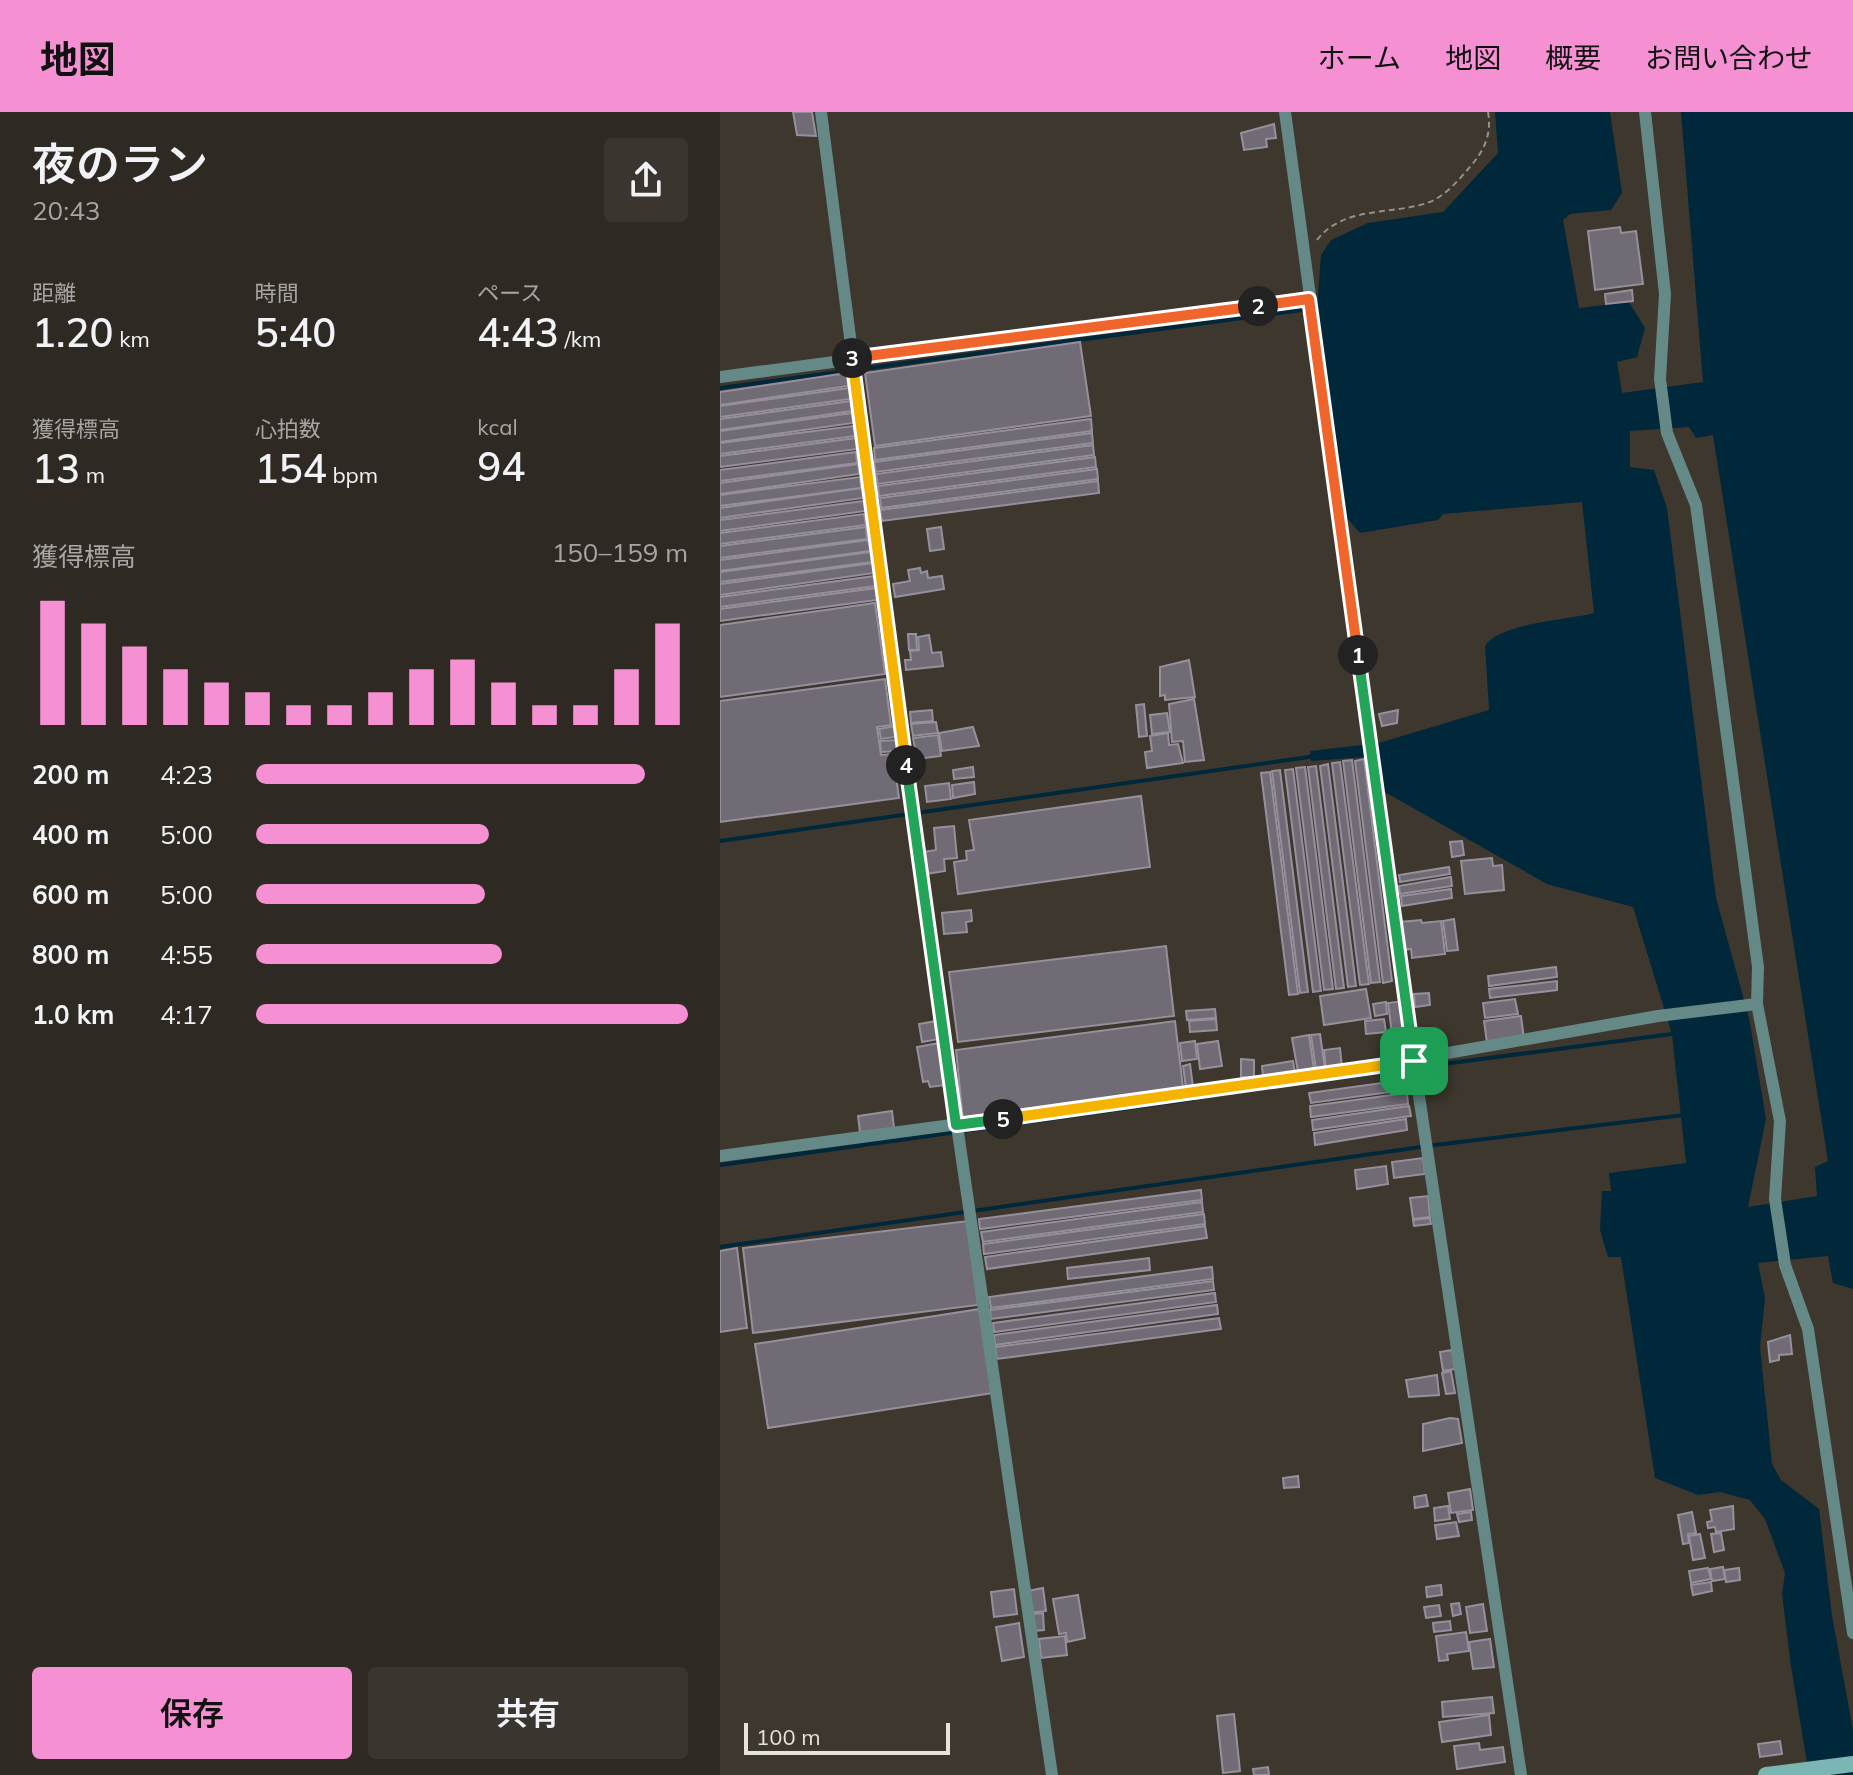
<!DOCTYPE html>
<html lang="ja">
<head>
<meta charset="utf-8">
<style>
  :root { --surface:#2e2922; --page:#3a352f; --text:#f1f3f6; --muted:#a7a6a5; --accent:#f591d2 }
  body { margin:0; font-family:Mulish,"Noto Sans JP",sans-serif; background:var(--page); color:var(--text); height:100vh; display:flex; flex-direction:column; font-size:30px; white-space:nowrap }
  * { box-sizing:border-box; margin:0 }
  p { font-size:26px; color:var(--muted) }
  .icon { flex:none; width:44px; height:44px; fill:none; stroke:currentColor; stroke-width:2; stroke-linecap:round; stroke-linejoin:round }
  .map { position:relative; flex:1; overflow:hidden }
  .side { display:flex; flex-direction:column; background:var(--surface); width:720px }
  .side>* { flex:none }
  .scale { position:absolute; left:24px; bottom:20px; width:206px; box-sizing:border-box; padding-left:8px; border:4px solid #e6e2dc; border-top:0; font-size:22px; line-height:28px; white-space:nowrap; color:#e6e2dc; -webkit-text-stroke:6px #3d372d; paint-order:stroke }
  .pin { position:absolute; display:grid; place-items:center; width:68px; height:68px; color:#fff; margin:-34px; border-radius:16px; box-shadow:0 4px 12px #0006 }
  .km { position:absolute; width:40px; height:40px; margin:-20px; border-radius:50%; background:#222; color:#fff; font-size:22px; line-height:40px; text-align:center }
  .round { display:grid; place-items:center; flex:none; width:84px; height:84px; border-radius:8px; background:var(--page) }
  .summary { display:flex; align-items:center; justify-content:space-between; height:136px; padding:0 32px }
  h1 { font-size:44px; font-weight:600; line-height:60px }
  .metrics { display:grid; grid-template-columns:repeat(3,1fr); gap:12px; height:136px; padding:8px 32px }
  .metrics div { display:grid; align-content:center }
  .metrics b { font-size:40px; font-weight:600 }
  .metrics small { font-size:22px; font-weight:400 }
  .metrics p { font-size:22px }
  .chart { height:224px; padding:16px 32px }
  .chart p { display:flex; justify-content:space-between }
  .chart svg { width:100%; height:144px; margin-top:8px; stroke:var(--accent); stroke-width:6 }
  .cta { display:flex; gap:16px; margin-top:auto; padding:16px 32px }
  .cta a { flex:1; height:92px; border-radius:8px; background:var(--accent); color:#111; font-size:32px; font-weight:600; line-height:92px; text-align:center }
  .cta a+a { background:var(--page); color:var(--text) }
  ul { padding:0 32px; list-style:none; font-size:26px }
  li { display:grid; grid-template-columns:128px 96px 1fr; align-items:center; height:60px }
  li i { height:20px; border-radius:10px; background:var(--accent) }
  header { display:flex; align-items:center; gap:48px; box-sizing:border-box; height:112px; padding:0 40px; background:var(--accent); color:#111 }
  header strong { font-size:38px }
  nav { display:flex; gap:44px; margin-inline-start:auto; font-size:28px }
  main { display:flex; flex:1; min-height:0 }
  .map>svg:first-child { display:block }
  .water { fill:#01273b; fill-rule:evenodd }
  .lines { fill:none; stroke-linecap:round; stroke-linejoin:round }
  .stream { stroke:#01273b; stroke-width:4 }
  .building { fill:#716b76; stroke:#96909c; stroke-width:2 }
  .path { stroke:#959088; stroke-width:2; stroke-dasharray:6 4; stroke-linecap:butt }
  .street { stroke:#648987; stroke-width:12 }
  .secondary { stroke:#7ab7b4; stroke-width:16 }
  .split-1-casing { stroke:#fff; stroke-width:16 }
  .split-2-casing { stroke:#fff; stroke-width:16 }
  .split-3-casing { stroke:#fff; stroke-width:16 }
  .split-4-casing { stroke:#fff; stroke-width:16 }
  .split-5-casing { stroke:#fff; stroke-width:16 }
  .split-6-casing { stroke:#fff; stroke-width:16 }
  .split-1 { stroke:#22a559; stroke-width:10 }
  .split-2 { stroke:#f0652b; stroke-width:10 }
  .split-3 { stroke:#f0652b; stroke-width:10 }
  .split-4 { stroke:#f5b400; stroke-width:10 }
  .split-5 { stroke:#22a559; stroke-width:10 }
  .split-6 { stroke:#f5b400; stroke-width:10 }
</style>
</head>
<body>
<header>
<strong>地図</strong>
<nav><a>ホーム</a><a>地図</a><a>概要</a><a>お問い合わせ</a></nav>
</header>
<main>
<section class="side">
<div class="summary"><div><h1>夜のラン</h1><p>20:43</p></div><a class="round"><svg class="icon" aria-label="share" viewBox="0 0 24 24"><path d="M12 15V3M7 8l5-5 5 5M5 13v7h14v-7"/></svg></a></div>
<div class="metrics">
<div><p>距離</p><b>1.20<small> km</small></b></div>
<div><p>時間</p><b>5:40</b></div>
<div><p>ペース</p><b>4:43<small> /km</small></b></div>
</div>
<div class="metrics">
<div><p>獲得標高</p><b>13<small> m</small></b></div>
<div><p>心拍数</p><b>154<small> bpm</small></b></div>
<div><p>kcal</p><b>94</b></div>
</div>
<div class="chart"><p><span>獲得標高</span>150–159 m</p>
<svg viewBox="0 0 160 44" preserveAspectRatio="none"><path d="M5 44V6M15 44V13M25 44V20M35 44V27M45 44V31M55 44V34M65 44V38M75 44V38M85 44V34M95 44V27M105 44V24M115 44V31M125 44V38M135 44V38M145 44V27M155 44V13"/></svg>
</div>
<ul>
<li><b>200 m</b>4:23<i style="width:90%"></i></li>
<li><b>400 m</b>5:00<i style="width:54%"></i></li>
<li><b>600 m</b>5:00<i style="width:53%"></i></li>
<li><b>800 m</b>4:55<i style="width:57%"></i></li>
<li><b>1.0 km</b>4:17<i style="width:100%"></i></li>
</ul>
<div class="cta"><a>保存</a><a>共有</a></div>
</section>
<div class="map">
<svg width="1133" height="1663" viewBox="0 0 1133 1663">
  <rect width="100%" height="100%" fill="#3d372d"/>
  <path class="water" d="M 775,0 L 890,0 L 902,81 L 891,98 L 850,102 L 843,108 L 859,196 L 909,190 L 925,216 L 917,245 L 897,250 L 902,281 L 983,270 L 961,0 L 1133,0 L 1133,1177 L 1113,1171 L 1108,1144 L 1038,1151 L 1045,1186 L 1040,1235 L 1052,1352 L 1061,1368 L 1099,1397 L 1112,1504 L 1133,1618 L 1133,1663 L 1089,1663 L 1071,1554 L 1062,1482 L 1065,1461 L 1045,1407 L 1030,1388 L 1000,1380 L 978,1383 L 935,1366 L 901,1145 L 888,1145 L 880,1118 L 882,1079 L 891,1079 L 889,1061 L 966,1051 L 952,922 L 913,795 L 827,772 L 663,679 L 657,644 L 591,649 L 590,639 L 659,631 L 769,598 L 765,534 C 779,511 848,508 874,501 L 862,390 L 723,402 L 718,408 L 640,421 L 626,405 L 597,196 L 601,143 L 611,128 L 648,111 L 723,100 L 778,41 ZM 969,315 L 976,326 L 993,323 L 1108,1049 L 1095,1055 L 1097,1084 L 1028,1095 L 1046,1007 L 1029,906 L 996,786 L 947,396 L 934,358 L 910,355 L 910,319 Z"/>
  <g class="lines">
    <g class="stream">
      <path d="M 0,276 L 590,197"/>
      <path d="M 0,729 L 596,644"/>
      <path d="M 624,965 L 952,922"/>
      <path d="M 0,1053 L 473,987"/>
      <path d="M 0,1135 L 715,1033 L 964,1003"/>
    </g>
  </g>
  <g class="building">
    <path d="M 73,0 L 92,0 L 96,24 L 77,23 Z"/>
    <path d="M 554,12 L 556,26 L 546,27 L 547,35 L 524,38 L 521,21 Z"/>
    <path d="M 900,115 L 901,121 L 916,119 L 923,172 L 875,178 L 868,119 Z"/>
    <path d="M 912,178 L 913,189 L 886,192 L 885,182 Z"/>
    <path d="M 360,230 L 371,304 L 155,334 L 145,261 Z"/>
    <path d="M 127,261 L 128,274 L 0,293 L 0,280 Z"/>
    <path d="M 129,276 L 130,287 L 0,305 L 0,294 Z"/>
    <path d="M 131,289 L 132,299 L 0,318 L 0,307 Z"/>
    <path d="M 132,301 L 133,311 L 0,330 L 0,319 Z"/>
    <path d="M 371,307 L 372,319 L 155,348 L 154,336 Z"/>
    <path d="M 133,314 L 135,324 L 0,342 L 0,331 Z"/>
    <path d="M 372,321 L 373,331 L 156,360 L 154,350 Z"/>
    <path d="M 136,326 L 137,337 L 0,355 L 0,344 Z"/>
    <path d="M 373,333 L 374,343 L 158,372 L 156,362 Z"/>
    <path d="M 136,340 L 137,351 L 0,369 L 0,358 Z"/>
    <path d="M 375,345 L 376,355 L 159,384 L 158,374 Z"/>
    <path d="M 138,352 L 139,362 L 0,382 L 0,371 Z"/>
    <path d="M 377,357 L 378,367 L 161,396 L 160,386 Z"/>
    <path d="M 140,365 L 141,376 L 0,394 L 0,383 Z"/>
    <path d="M 378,369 L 379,381 L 162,409 L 160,398 Z"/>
    <path d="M 142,376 L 143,386 L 0,406 L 0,396 Z"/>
    <path d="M 144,389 L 145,399 L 0,419 L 0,408 Z"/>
    <path d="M 144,402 L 146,413 L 0,432 L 0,421 Z"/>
    <path d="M 146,415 L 147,427 L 0,446 L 0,434 Z"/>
    <path d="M 221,415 L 224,437 L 210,439 L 207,417 Z"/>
    <path d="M 148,428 L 150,439 L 0,459 L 0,448 Z"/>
    <path d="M 150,440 L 152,450 L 0,470 L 0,460 Z"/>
    <path d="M 153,451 L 154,461 L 0,483 L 0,472 Z"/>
    <path d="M 200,456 L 201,461 L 207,459 L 208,466 L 222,464 L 224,477 L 175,485 L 173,472 L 190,469 L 188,458 Z"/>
    <path d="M 155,464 L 156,474 L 0,495 L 0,485 Z"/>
    <path d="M 156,476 L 157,488 L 0,509 L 0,497 Z"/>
    <path d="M 155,491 L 165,562 L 0,585 L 0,513 Z"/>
    <path d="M 188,522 L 196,522 L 197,538 L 189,538 Z"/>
    <path d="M 209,523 L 212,541 L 221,540 L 223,554 L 186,558 L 185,548 L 191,548 L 190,539 L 199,538 L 198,525 Z"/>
    <path d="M 469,548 L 475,585 L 445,588 L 445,583 L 440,584 L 440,555 Z"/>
    <path d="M 165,567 L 171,613 L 157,615 L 161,643 L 173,642 L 179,686 L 0,710 L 0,589 Z"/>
    <path d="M 474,587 L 484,648 L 465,650 L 463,629 L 452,630 L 449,592 Z"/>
    <path d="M 424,592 L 427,624 L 419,625 L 416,593 Z"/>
    <path d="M 212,598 L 213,609 L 191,611 L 190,600 Z"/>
    <path d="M 678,598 L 677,611 L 662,614 L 659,602 Z"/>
    <path d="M 447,601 L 450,620 L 432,622 L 430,603 Z"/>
    <path d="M 216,610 L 218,621 L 193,624 L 191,612 Z"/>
    <path d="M 175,614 L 176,625 L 161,627 L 159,617 Z"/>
    <path d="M 253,615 L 259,634 L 222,639 L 219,621 Z"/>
    <path d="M 448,621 L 449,633 L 458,632 L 463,651 L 427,656 L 425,640 L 432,639 L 430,624 Z"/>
    <path d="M 218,623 L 221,644 L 197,647 L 193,626 Z"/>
    <path d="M 178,628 L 179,639 L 161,640 L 160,629 Z"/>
    <path d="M 644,647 L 672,869 L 663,871 L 635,649 Z"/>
    <path d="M 632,648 L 660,870 L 651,871 L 623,649 Z"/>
    <path d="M 620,650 L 649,872 L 640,873 L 612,651 Z"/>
    <path d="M 608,652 L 636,874 L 628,875 L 600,654 Z"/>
    <path d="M 596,654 L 624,876 L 616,877 L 588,655 Z"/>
    <path d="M 253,655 L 254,665 L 234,667 L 233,658 Z"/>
    <path d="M 585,655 L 613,877 L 604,878 L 576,656 Z"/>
    <path d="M 573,657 L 601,879 L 593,880 L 565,658 Z"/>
    <path d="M 560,658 L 588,880 L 580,881 L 552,659 Z"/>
    <path d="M 550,660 L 578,882 L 569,883 L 541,661 Z"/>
    <path d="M 254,670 L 255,682 L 233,686 L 232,673 Z"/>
    <path d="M 229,671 L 231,687 L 207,690 L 205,674 Z"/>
    <path d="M 421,684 L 430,755 L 238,782 L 234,750 L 247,748 L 246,739 L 254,738 L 249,708 Z"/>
    <path d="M 234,714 L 237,746 L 224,747 L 225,759 L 206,762 L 203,740 L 216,738 L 214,716 Z"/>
    <path d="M 742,729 L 744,743 L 732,745 L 730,730 Z"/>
    <path d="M 772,746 L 773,754 L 782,753 L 784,778 L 745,782 L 741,749 Z"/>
    <path d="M 729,755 L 730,762 L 680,770 L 679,763 Z"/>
    <path d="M 731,765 L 732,774 L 680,782 L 679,774 Z"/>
    <path d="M 731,777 L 732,786 L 682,794 L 681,784 Z"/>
    <path d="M 251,798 L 252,809 L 246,810 L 247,820 L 224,822 L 222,801 Z"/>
    <path d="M 734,807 L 738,838 L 727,839 L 723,809 Z"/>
    <path d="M 701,808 L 702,811 L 721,809 L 725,842 L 692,846 L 691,837 L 684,838 L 680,810 Z"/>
    <path d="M 446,834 L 454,904 L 238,930 L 229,860 Z"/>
    <path d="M 836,855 L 837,865 L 769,874 L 768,864 Z"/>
    <path d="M 837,869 L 837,878 L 770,886 L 769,877 Z"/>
    <path d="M 646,877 L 651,906 L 604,913 L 600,884 Z"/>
    <path d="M 709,881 L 710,893 L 695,895 L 694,882 Z"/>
    <path d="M 795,887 L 798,902 L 765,906 L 763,891 Z"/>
    <path d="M 684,889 L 689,928 L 673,930 L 668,891 Z"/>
    <path d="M 666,890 L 667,902 L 655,904 L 653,892 Z"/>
    <path d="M 495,897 L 496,906 L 467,908 L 466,899 Z"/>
    <path d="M 801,904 L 804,927 L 767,931 L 764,909 Z"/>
    <path d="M 496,907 L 497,918 L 470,920 L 469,909 Z"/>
    <path d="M 664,907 L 666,920 L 646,922 L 645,909 Z"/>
    <path d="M 216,909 L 219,927 L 202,930 L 199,912 Z"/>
    <path d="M 455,909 L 463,975 L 243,1007 L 236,938 Z"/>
    <path d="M 600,922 L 605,957 L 596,958 L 591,923 Z"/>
    <path d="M 589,923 L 594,958 L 578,960 L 572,926 Z"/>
    <path d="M 475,929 L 477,947 L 462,949 L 460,931 Z"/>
    <path d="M 498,929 L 502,954 L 480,957 L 477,932 Z"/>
    <path d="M 219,931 L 226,973 L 210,975 L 208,969 L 203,970 L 197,935 Z"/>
    <path d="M 685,931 L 686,946 L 671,947 L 670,932 Z"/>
    <path d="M 620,936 L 622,956 L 606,958 L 604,938 Z"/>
    <path d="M 521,947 L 534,948 L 534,965 L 521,965 Z"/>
    <path d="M 573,949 L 575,961 L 543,965 L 542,954 Z"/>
    <path d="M 470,952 L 473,975 L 466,976 L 463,954 Z"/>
    <path d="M 683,968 L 685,978 L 591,991 L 589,981 Z"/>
    <path d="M 687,981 L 688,992 L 591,1005 L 590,994 Z"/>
    <path d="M 689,994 L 691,1004 L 593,1018 L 592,1008 Z"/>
    <path d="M 172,999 L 174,1016 L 140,1020 L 138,1004 Z"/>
    <path d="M 686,1007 L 687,1018 L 595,1033 L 594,1021 Z"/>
    <path d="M 703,1046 L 705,1062 L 674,1066 L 672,1050 Z"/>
    <path d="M 666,1054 L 668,1072 L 637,1077 L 635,1058 Z"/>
    <path d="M 481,1078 L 482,1088 L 260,1117 L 259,1107 Z"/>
    <path d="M 708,1084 L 710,1105 L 693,1107 L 690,1086 Z"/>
    <path d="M 482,1090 L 483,1100 L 263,1130 L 261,1120 Z"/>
    <path d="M 484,1102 L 485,1112 L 264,1142 L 263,1132 Z"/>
    <path d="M 710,1106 L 711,1112 L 694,1114 L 693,1108 Z"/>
    <path d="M 248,1109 L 258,1193 L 33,1221 L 23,1136 Z"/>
    <path d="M 485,1114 L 487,1126 L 267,1157 L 265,1145 Z"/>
    <path d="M 17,1136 L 27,1216 L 0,1220 L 0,1139 Z"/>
    <path d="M 429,1146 L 430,1158 L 348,1167 L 347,1156 Z"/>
    <path d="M 492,1155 L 493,1167 L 271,1196 L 269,1185 Z"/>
    <path d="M 493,1169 L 494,1178 L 271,1207 L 270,1198 Z"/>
    <path d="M 495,1181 L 496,1190 L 274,1220 L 273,1211 Z"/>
    <path d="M 497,1193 L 498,1202 L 275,1233 L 274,1223 Z"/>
    <path d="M 260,1197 L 273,1281 L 48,1316 L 35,1232 Z"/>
    <path d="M 499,1206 L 501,1217 L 277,1247 L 275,1235 Z"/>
    <path d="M 1070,1223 L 1072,1242 L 1059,1243 L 1059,1248 L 1050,1250 L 1048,1230 Z"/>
    <path d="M 732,1238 L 735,1257 L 723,1259 L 720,1240 Z"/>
    <path d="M 731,1259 L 735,1281 L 726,1282 L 722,1261 Z"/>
    <path d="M 717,1263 L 719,1283 L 689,1285 L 686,1268 Z"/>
    <path d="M 730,1306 L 738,1307 L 742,1331 L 703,1339 L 703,1312 Z"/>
    <path d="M 578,1364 L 579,1375 L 564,1376 L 563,1366 Z"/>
    <path d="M 750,1377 L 753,1398 L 731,1401 L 728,1381 Z"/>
    <path d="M 706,1383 L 708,1394 L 695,1396 L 694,1385 Z"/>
    <path d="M 728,1394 L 730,1407 L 715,1409 L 714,1396 Z"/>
    <path d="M 1013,1394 L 1014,1417 L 996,1420 L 995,1415 L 988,1416 L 987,1410 L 992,1409 L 990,1398 Z"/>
    <path d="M 751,1400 L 752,1408 L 739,1410 L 737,1402 Z"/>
    <path d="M 972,1400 L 976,1421 L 968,1422 L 969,1431 L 963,1432 L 958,1403 Z"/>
    <path d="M 736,1410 L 739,1424 L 717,1427 L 715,1413 Z"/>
    <path d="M 1001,1421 L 1004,1438 L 994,1440 L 991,1422 Z"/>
    <path d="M 980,1422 L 985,1446 L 973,1448 L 969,1424 Z"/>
    <path d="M 1003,1455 L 1005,1467 L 992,1469 L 990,1457 Z"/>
    <path d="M 988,1456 L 991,1467 L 971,1471 L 969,1459 Z"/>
    <path d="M 1019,1456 L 1020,1468 L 1006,1470 L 1004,1458 Z"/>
    <path d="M 991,1470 L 992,1479 L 973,1483 L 971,1473 Z"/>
    <path d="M 721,1473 L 722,1483 L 707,1485 L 706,1475 Z"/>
    <path d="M 323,1476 L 326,1499 L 310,1501 L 307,1479 Z"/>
    <path d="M 294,1477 L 297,1502 L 274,1505 L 271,1480 Z"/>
    <path d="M 358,1483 L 365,1526 L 347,1530 L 346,1521 L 339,1522 L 333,1487 Z"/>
    <path d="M 739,1491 L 741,1502 L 733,1504 L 731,1492 Z"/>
    <path d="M 763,1492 L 767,1519 L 750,1521 L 746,1495 Z"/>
    <path d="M 719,1493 L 721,1504 L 706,1506 L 704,1495 Z"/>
    <path d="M 323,1501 L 324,1518 L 314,1519 L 312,1502 Z"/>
    <path d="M 730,1509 L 731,1518 L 714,1520 L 713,1511 Z"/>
    <path d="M 299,1511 L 304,1545 L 282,1549 L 276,1515 Z"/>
    <path d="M 746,1520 L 749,1539 L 727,1542 L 728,1548 L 719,1549 L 716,1524 Z"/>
    <path d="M 345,1524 L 347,1543 L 321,1546 L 319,1527 Z"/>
    <path d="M 770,1527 L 774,1555 L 753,1557 L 749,1530 Z"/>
    <path d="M 772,1585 L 774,1601 L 723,1605 L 722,1590 Z"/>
    <path d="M 514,1602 L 520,1659 L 503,1661 L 497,1604 Z"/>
    <path d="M 769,1603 L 771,1623 L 722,1630 L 719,1610 Z"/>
    <path d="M 1060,1629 L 1062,1642 L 1040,1645 L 1038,1632 Z"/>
    <path d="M 759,1631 L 760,1638 L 783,1635 L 785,1650 L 737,1657 L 734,1634 Z"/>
    <path d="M 548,1655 L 549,1663 L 534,1663 L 533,1657 Z"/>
  </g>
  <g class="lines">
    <path class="path" d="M 597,128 C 623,94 671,103 707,91 C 723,86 738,69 749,56 C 764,39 772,23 768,0"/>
    <g class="street">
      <path d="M 101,0 L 192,706 L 332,1663"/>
      <path d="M 565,0 L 696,964 L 801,1663"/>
      <path d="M 925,0 L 945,182 L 940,267 L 947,321 L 976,393 L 1038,855 L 1037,892 L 1060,1009 L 1055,1087 L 1065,1153 L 1088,1217 L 1133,1521"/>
      <path d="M 0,265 L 589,187"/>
      <path d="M 0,1044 L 597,964 L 938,904 L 1037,892"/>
    </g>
    <path class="secondary" d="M 1046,1663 L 1133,1652"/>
  </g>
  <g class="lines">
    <g class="split-1-casing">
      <path id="split-1" d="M 638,543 L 694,949"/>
    </g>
    <g class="split-2-casing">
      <path id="split-2" d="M 538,194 L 589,187 L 638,543"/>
    </g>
    <g class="split-3-casing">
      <path id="split-3" d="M 132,246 L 538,194"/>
    </g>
    <g class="split-4-casing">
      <path id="split-4" d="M 132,246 L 186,653"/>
    </g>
    <g class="split-5-casing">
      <path id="split-5" d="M 186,653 L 236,1013 L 283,1007"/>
    </g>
    <g class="split-6-casing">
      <path id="split-6" d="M 283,1007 L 694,949"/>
    </g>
    <use href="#split-1" class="split-1"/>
    <use href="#split-2" class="split-2"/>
    <use href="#split-3" class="split-3"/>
    <use href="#split-4" class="split-4"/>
    <use href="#split-5" class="split-5"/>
    <use href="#split-6" class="split-6"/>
  </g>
</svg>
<div class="scale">100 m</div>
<div class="pin" style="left:694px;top:949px;background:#1e9e55"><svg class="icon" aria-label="arrive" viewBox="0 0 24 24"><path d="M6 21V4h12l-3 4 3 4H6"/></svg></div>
<b class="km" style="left:638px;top:543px">1</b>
<b class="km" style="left:538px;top:194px">2</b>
<b class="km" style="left:132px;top:246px">3</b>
<b class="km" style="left:186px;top:653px">4</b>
<b class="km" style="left:283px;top:1007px">5</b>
</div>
</main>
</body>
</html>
